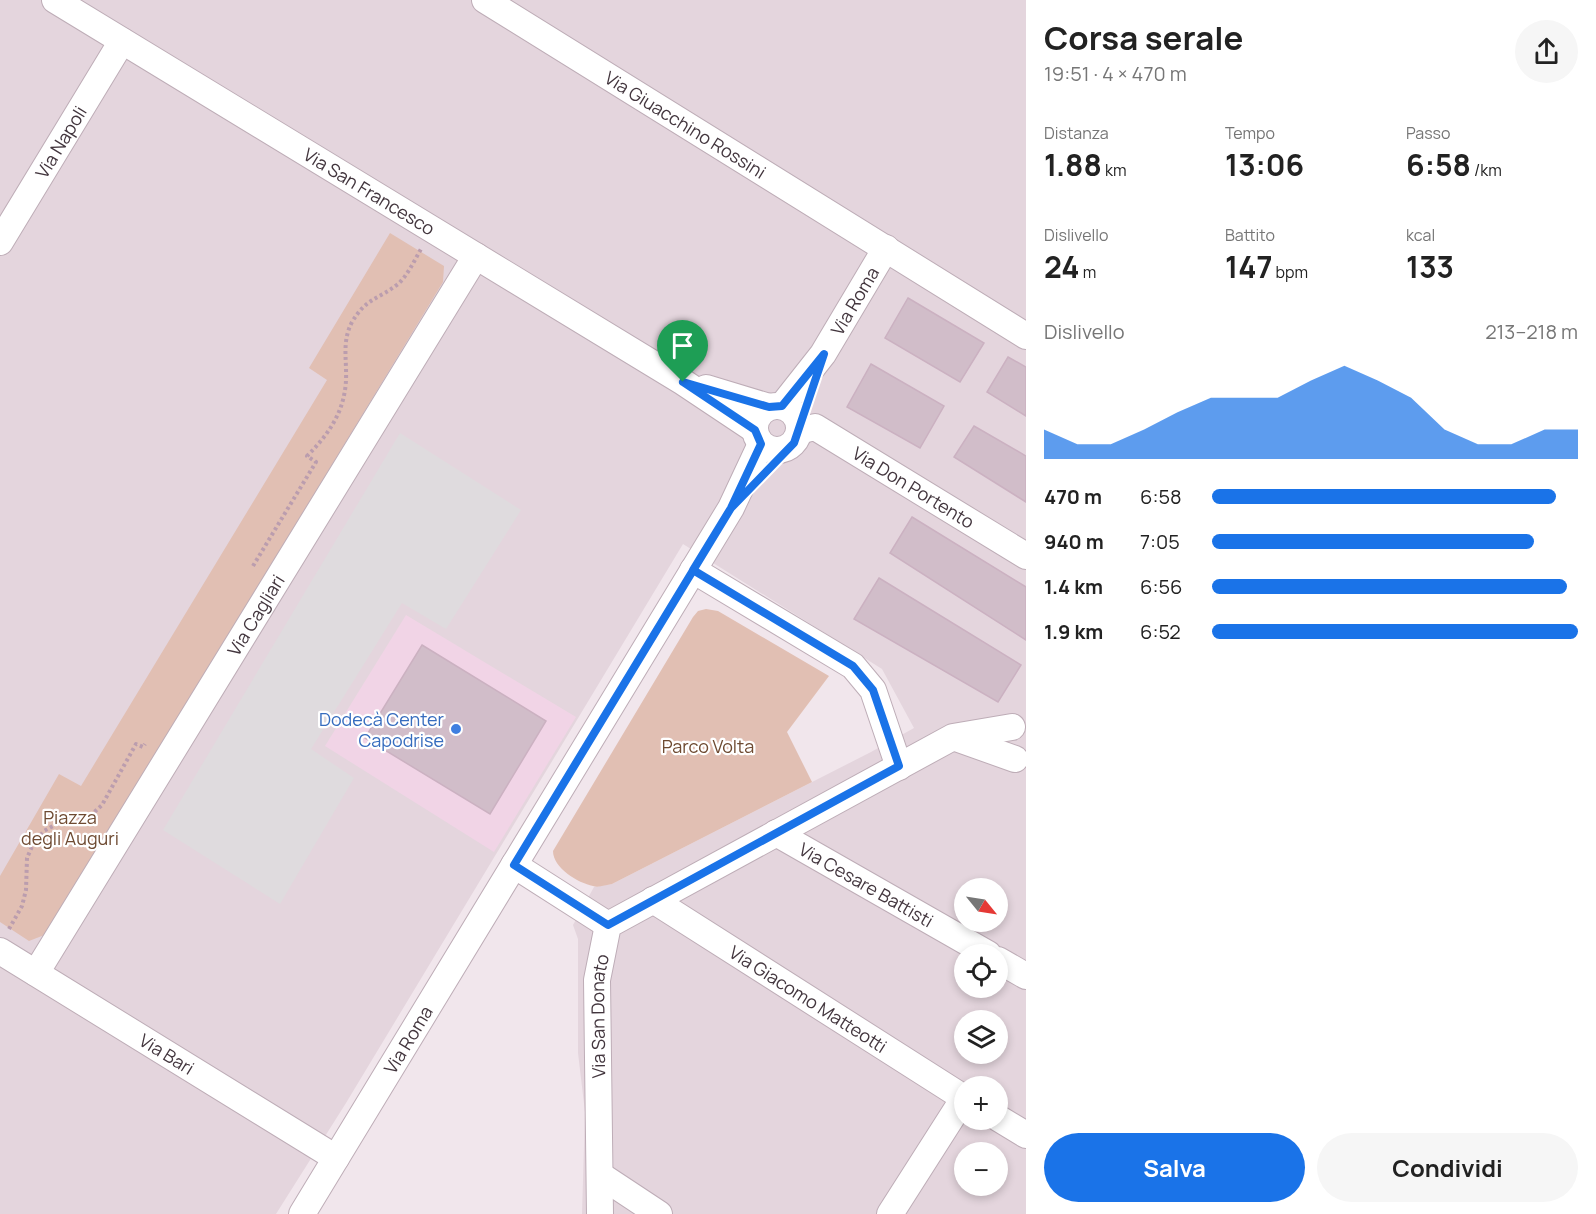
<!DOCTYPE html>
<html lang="it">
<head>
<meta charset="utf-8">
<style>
  :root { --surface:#fff; --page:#f6f6f6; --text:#222; --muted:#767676; --accent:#1a73e8 }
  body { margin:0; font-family:Manrope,sans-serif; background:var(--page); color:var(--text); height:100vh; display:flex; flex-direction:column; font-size:22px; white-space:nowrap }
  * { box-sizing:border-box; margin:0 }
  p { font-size:20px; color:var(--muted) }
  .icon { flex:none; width:33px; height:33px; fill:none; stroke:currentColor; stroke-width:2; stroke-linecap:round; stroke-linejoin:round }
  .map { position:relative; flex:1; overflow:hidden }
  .side { display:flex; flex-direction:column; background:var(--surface); width:570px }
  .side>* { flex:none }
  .needle { width:39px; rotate:120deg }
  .controls { position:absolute; left:954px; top:878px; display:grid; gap:12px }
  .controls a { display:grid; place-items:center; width:54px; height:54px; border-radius:50%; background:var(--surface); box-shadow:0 3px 9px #0003; font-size:30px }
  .pin { position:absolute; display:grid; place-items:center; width:51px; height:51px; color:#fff; margin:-62px -26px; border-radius:50% 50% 50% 0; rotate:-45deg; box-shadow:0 0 6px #0007 }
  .pin .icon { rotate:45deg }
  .round { display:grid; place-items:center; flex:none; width:63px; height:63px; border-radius:32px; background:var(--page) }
  .overview { display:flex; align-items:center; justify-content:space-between; height:102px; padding:0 18px }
  h1 { font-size:33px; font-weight:700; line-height:45px }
  .figures { display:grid; grid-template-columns:repeat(3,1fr); gap:9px; height:102px; padding:6px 18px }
  .figures div { display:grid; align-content:center }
  .figures b { font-size:30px; font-weight:700 }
  .figures small { font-size:16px; font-weight:400 }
  .figures p { font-size:16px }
  .chart { height:168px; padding:12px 18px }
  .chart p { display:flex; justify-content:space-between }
  .chart svg { width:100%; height:108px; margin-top:6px; fill:var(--accent); opacity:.7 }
  .action { display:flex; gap:12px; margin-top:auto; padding:12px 18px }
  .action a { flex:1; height:69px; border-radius:36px; background:var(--accent); color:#fff; font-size:24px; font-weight:700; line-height:69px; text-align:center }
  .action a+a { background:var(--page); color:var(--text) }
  ul { padding:0 18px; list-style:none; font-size:20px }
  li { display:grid; grid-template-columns:96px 72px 1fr; align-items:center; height:45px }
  li i { height:15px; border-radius:8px; background:var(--accent) }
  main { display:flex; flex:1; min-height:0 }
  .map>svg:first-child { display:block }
  .residential { fill:#e4d5dd; fill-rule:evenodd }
  .commercial { fill:#f1d4e6 }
  .green { fill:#e1bfb3 }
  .parking { fill:#dfdbde }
  .building { fill:#d1bdc9; stroke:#cbb1c1; stroke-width:1.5 }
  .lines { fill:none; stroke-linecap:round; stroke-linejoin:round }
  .minor-casing { stroke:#beadb7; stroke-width:28 }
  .path { stroke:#bb9dae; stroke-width:4; stroke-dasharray:3 3; stroke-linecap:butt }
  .minor { stroke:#fff; stroke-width:26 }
  .route-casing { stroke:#fff; stroke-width:12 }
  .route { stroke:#1a73e8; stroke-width:8 }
  .shop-dot { fill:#3f7fe0; stroke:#fff; stroke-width:2 }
  .labels { text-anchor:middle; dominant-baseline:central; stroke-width:4.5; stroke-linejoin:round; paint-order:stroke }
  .street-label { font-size:18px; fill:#43363e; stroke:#fff }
  .shop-label { font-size:18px; fill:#366cbe; stroke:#fff; text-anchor:end }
  .park-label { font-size:18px; fill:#6e4a31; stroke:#fff }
</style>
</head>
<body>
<main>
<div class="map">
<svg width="1026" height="1214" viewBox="0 0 1026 1214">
  <rect width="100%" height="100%" fill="#f1e6ec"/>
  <path class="residential" d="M 0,0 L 1026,0 L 1026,1214 L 582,1214 L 585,1112 L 578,1053 L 578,939 L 573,925 L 594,887 L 612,884 L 871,752 L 914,728 L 882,669 L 683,544 L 346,1103 L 276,1214 L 0,1214 ZM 964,888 L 998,888 L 998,921 L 964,921 ZM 964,954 L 998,954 L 998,987 L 964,987 ZM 964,1020 L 998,1020 L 998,1053 L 964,1053 ZM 964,1086 L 998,1086 L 998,1119 L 964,1119 ZM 964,1152 L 998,1152 L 998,1185 L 964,1185 Z"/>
  <path class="commercial" d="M 406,615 L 576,717 L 494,852 L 325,746 Z"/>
  <g class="green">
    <path d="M 390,233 L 444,266 L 443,282 L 47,934 L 29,941 L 0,922 L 0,876 L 59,774 L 81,786 L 327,380 L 309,368 Z"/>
    <path d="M 706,609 L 718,611 L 829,676 L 787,732 L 812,782 L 612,884 C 606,885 598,888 593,886 C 578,883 553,868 553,851 L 693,617 L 698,611 Z"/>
  </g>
  <path class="parking" d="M 400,433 L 521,510 L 446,629 L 402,603 L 311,749 L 354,778 L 280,904 L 163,830 Z"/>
  <g class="building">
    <path d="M 908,298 L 984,343 L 960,382 L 885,338 Z"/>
    <path d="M 1008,357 L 1026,367 L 1026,416 L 987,392 Z"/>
    <path d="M 871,364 L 944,406 L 920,448 L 847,407 Z"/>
    <path d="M 974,426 L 1026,456 L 1026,502 L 954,457 Z"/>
    <path d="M 912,517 L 1026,587 L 1026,640 L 890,553 Z"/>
    <path d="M 879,578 L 1021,665 L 998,702 L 854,619 Z"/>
    <path d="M 422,645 L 546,721 L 490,814 L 365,738 Z"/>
  </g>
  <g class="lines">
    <g class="minor-casing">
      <g id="minor">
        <path id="s1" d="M 55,0 L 683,382 L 755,430"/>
        <path id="s2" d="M 485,0 L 1026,336"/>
        <path id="s3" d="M 0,242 L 122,41"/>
        <path d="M 706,388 L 769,407"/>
        <circle cx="777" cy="428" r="22"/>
        <path id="s4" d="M 782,406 L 823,354 L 886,248"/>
        <path id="s5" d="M 799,431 L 815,427 L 1026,556"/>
        <path d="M 693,570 L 853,666 L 873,690 L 899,767"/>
        <path d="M 956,738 L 1015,759"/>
        <path id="s6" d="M 776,833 L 988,954"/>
        <path d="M 514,865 L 608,925"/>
        <path id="s7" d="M 653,900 L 964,1098"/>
        <path id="s8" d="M 0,951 L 336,1158"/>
        <path d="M 998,960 L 1026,976"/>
        <path id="s9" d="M 36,973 L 476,256"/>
        <path d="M 998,1118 L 1026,1135"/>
        <path d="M 600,1175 L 659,1214"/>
        <path id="s10" d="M 302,1214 L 731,508 L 761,444"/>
        <path id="s11" d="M 600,1214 L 597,980 L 608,925 L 953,737 L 1012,727"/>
        <path d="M 890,1214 L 964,1098"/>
      </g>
    </g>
    <g class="path">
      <path d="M 253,566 L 316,462 L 307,456 C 326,437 341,417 345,390 C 349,365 340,345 352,322 C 366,298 379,299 398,284 C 408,275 414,261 421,249"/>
      <path d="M 9,929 L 22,906 L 26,890 L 27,858 L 33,844 L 44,831 L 60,822 L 92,814 L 102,805 L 136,744 L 143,747 L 145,744"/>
    </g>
    <use href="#minor" class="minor"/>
  </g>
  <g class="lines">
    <g class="route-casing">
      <path id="route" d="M 683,382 L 755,430 L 761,444 L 731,508 L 514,865 L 608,925 L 899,766 L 873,690 L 853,666 L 693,570 L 731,508 L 794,443 L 824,354 L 782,406 L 769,407 L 683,382"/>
    </g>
    <use href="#route" class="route"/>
  </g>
  <circle class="shop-dot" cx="456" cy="729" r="6"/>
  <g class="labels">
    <g class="street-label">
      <text stroke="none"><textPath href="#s2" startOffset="236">Via Giuacchino Rossini</textPath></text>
      <text stroke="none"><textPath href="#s3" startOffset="117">Via Napoli</textPath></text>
      <text stroke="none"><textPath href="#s1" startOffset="368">Via San Francesco</textPath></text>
      <text stroke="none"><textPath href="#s4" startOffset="128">Via Roma</textPath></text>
      <text stroke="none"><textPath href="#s5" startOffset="132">Via Don Portento</textPath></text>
      <text stroke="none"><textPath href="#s9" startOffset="420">Via Cagliari</textPath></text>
      <text stroke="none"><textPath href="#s6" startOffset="104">Via Cesare Battisti</textPath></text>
      <text stroke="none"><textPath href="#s7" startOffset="184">Via Giacomo Matteotti</textPath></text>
      <text stroke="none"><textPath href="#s11" startOffset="198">Via San Donato</textPath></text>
      <text stroke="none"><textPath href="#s10" startOffset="204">Via Roma</textPath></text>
      <text stroke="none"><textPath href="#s8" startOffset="196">Via Bari</textPath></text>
    </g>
    <g class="shop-label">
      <text x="444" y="719">Dodecà Center<tspan x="444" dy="21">Capodrise</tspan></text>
    </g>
    <g class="park-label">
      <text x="708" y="746">Parco Volta</text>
      <text x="70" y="817">Piazza<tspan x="70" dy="21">degli Auguri</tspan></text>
    </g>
  </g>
</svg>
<div class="controls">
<a><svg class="needle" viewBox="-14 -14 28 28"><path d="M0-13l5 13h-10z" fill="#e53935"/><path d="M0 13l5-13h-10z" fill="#767676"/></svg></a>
<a><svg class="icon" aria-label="locate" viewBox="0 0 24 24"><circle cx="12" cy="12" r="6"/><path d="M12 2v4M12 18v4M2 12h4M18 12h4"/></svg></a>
<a><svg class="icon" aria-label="layers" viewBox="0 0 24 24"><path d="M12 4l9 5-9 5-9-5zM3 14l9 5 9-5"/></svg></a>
<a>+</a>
<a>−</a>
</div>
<div class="pin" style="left:683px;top:382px;background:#1e9e55"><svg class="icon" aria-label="arrive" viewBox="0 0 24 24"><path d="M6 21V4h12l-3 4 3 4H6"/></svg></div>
</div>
<section class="side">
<div class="overview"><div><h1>Corsa serale</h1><p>19:51 · 4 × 470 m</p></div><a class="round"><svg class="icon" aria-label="share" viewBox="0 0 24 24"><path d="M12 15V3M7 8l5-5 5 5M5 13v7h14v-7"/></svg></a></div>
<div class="figures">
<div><p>Distanza</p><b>1.88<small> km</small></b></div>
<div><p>Tempo</p><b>13:06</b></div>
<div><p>Passo</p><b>6:58<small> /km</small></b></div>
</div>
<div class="figures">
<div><p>Dislivello</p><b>24<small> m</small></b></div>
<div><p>Battito</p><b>147<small> bpm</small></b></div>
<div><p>kcal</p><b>133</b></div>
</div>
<div class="chart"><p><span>Dislivello</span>213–218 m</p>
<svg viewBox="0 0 160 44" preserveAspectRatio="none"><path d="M0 44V32L10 38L20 38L30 32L40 25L50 19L60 19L70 19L80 12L90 6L100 12L110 19L120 32L130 38L140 38L150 32L160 32V44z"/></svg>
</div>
<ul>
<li><b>470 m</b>6:58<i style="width:94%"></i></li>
<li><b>940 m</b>7:05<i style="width:88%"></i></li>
<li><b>1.4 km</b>6:56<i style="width:97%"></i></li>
<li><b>1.9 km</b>6:52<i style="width:100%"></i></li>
</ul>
<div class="action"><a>Salva</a><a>Condividi</a></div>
</section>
</main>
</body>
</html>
